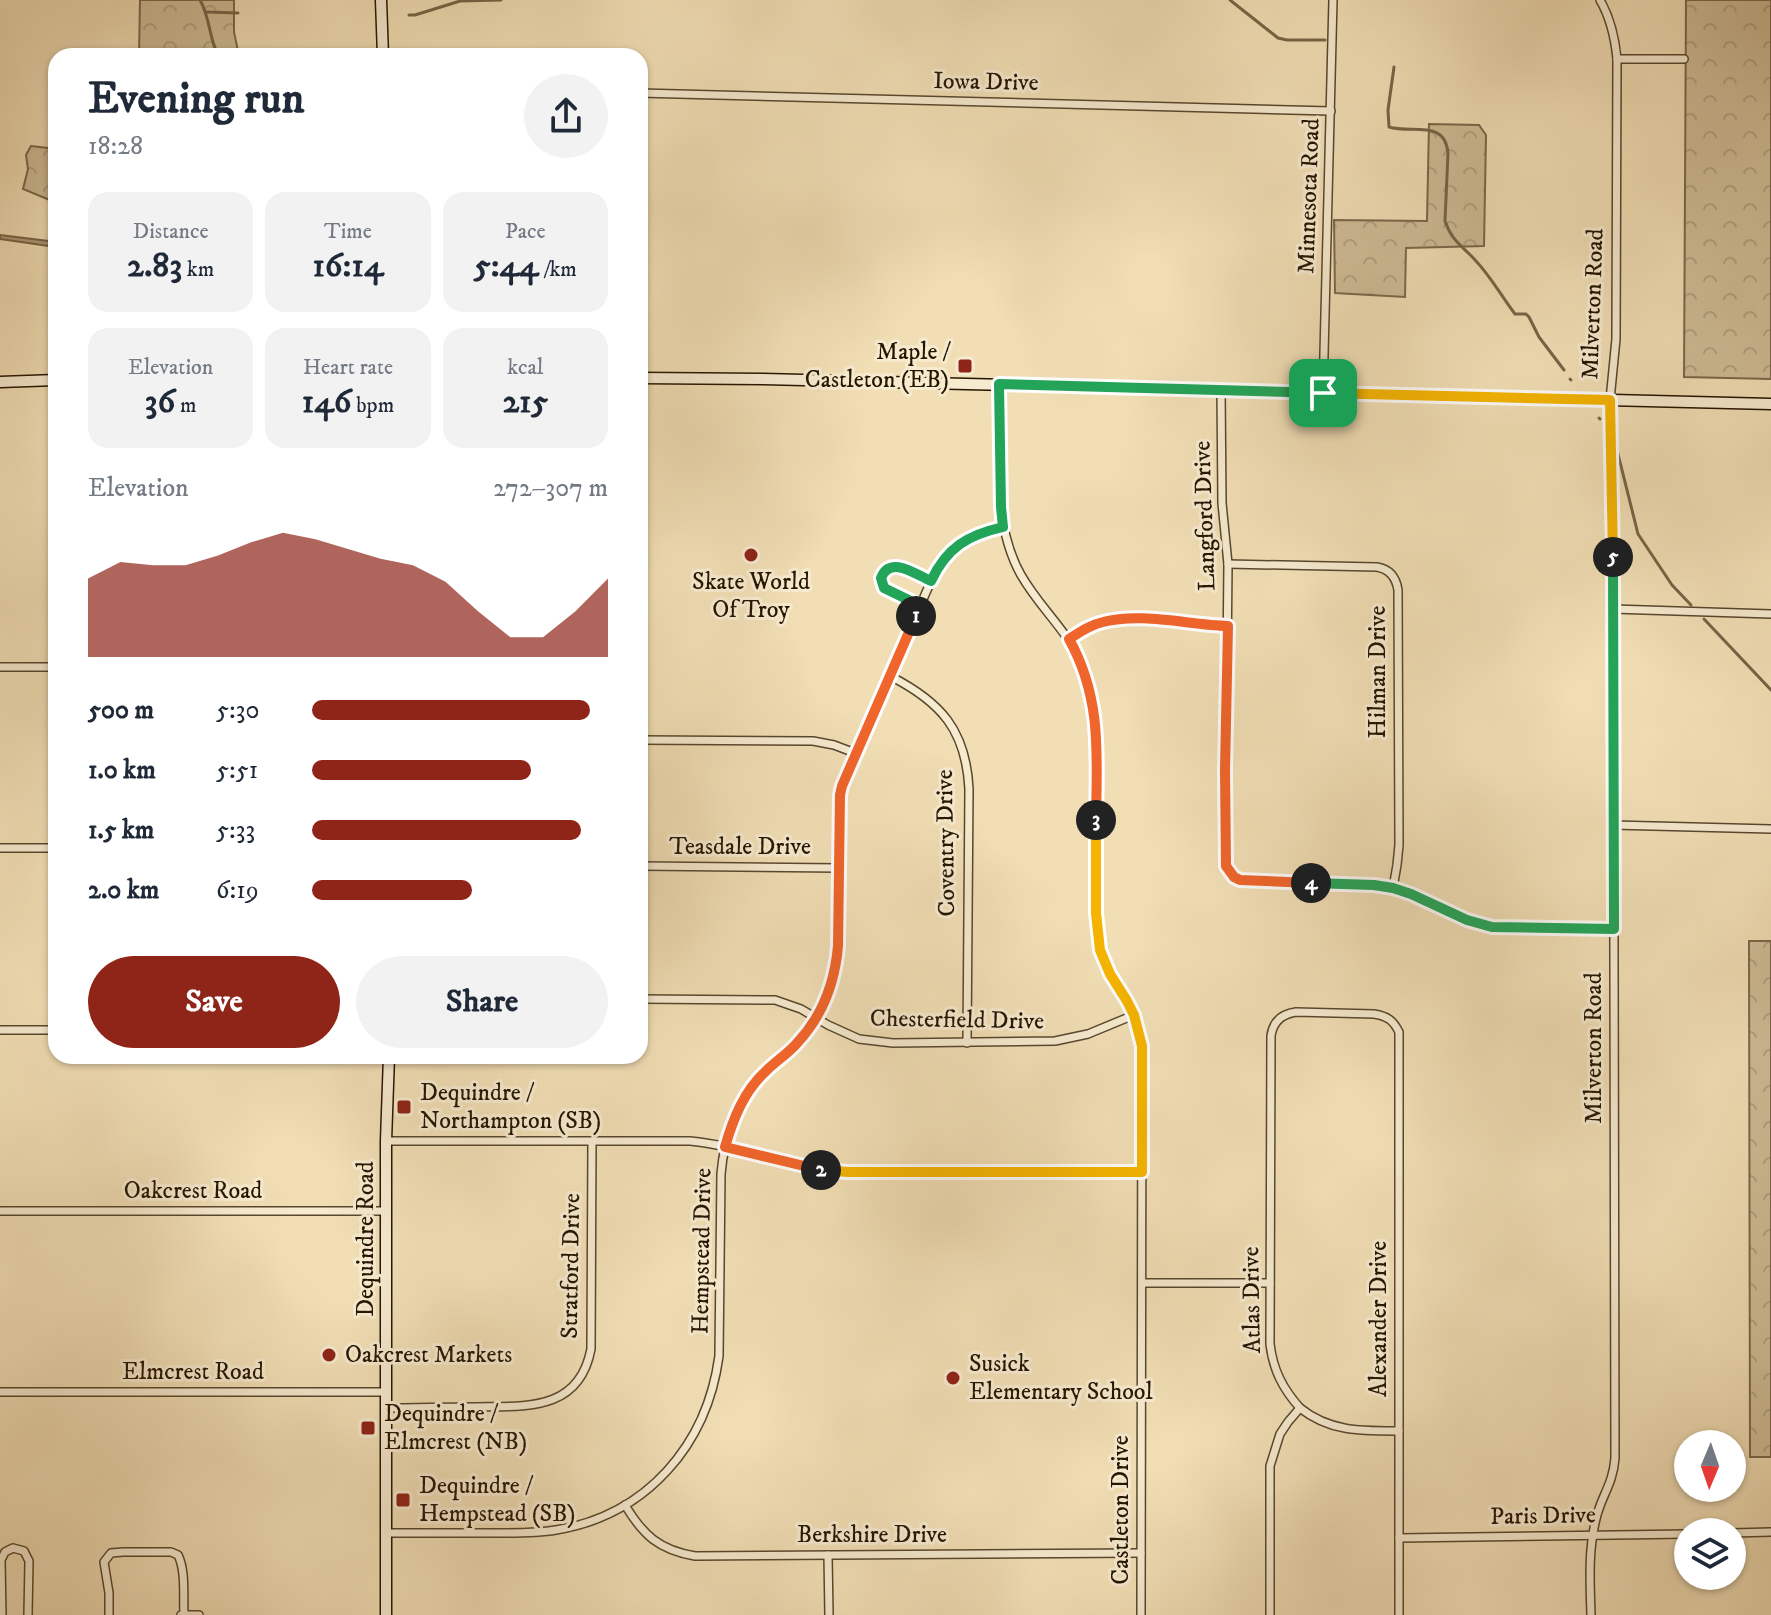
<!DOCTYPE html>
<html lang="en">
<head>
<meta charset="utf-8">
<style>
  :root { --surface:#fff; --page:#f2f2f3; --text:#1f2937; --muted:#747a83; --accent:#8f2418 }
  body { margin:0; font-family:"IM FELL DW Pica",serif; background:var(--page); color:var(--text); height:100vh; display:flex; flex-direction:column; font-size:30px; white-space:nowrap }
  * { box-sizing:border-box; margin:0 }
  p { font-size:26px; color:var(--muted) }
  .icon { flex:none; width:44px; height:44px; fill:none; stroke:currentColor; stroke-width:2; stroke-linecap:round; stroke-linejoin:round }
  .map { position:relative; flex:1; overflow:hidden }
  .panel { position:absolute; left:48px; top:48px; width:600px; height:1016px; display:flex; flex-direction:column; background:var(--surface); border-radius:24px; box-shadow:0 2px 6px #0004 }
  .panel>* { flex:none }
  .needle { width:52px; rotate:182deg }
  .fabs { position:absolute; left:1674px; top:1430px; display:grid; gap:16px }
  .fabs a { display:grid; place-items:center; width:72px; height:72px; border-radius:50%; background:var(--surface); box-shadow:0 2px 6px #0004; font-size:40px }
  .pin { position:absolute; display:grid; place-items:center; width:68px; height:68px; color:#fff; margin:-34px; border-radius:16px; box-shadow:0 4px 12px #0006 }
  .km { position:absolute; width:40px; height:40px; margin:-20px; border-radius:50%; background:#222; color:#fff; font-size:22px; line-height:40px; text-align:center }
  .round { display:grid; place-items:center; flex:none; width:84px; height:84px; border-radius:42px; background:var(--page) }
  .overview { display:flex; align-items:center; justify-content:space-between; height:136px; padding:0 40px }
  h1 { font-size:44px; font-weight:800; line-height:60px }
  .figures { display:grid; grid-template-columns:repeat(3,1fr); gap:12px; height:136px; padding:8px 40px }
  .figures div { display:grid; align-content:center; border-radius:20px; background:var(--page); text-align:center }
  .figures b { font-size:34px; font-weight:800 }
  .figures small { font-size:22px; font-weight:400 }
  .figures p { font-size:22px }
  .chart { height:224px; padding:16px 40px }
  .chart p { display:flex; justify-content:space-between }
  .chart svg { width:100%; height:144px; margin-top:8px; fill:var(--accent); opacity:.7 }
  .cta { display:flex; gap:16px; margin-top:auto; padding:16px 40px }
  .cta a { flex:1; height:92px; border-radius:48px; background:var(--accent); color:#fff; font-size:32px; font-weight:800; line-height:92px; text-align:center }
  .cta a+a { background:var(--page); color:var(--text) }
  ul { padding:0 40px; list-style:none; font-size:26px }
  li { display:grid; grid-template-columns:128px 96px 1fr; align-items:center; height:60px }
  li i { height:20px; border-radius:10px; background:var(--accent) }
  .map>svg:first-child { display:block }
  .forest { fill:url(#forest-crowns); stroke:#7a684b; stroke-width:2 }
  .water { fill:#ac9a77; stroke:#766547; stroke-width:2 }
  .lines { fill:none; stroke-linecap:round; stroke-linejoin:round }
  .stream { stroke:#766547; stroke-width:3 }
  .street-casing { stroke:#58472d; stroke-width:10 }
  .secondary-casing { stroke:#251500; stroke-width:13 }
  .street { stroke:#f6eacf; stroke-width:7 }
  .secondary { stroke:#f6eacf; stroke-width:10 }
  .split-1-casing { stroke:#fff; stroke-width:16 }
  .split-2-casing { stroke:#fff; stroke-width:16 }
  .split-3-casing { stroke:#fff; stroke-width:16 }
  .split-4-casing { stroke:#fff; stroke-width:16 }
  .split-5-casing { stroke:#fff; stroke-width:16 }
  .split-6-casing { stroke:#fff; stroke-width:16 }
  .split-1 { stroke:#22a559; stroke-width:10 }
  .split-2 { stroke:#f0652b; stroke-width:10 }
  .split-3 { stroke:#f5b400; stroke-width:10 }
  .split-4 { stroke:#f0652b; stroke-width:10 }
  .split-5 { stroke:#22a559; stroke-width:10 }
  .split-6 { stroke:#f5b400; stroke-width:10 }
  .poi-dot { fill:#8f2418; stroke:#f6eacf; stroke-width:3 }
  .labels { text-anchor:middle; dominant-baseline:central; stroke-width:6; stroke-linejoin:round; paint-order:stroke }
  .street-label { font-size:24px; fill:#251500; stroke:#f6eacf }
  .poi-label { font-size:24px; fill:#251500; stroke:#f6eacf; text-anchor:start }
</style>
</head>
<body>
<div class="map">
<svg width="1771" height="1615" viewBox="0 0 1771 1615">
  <defs>
    <pattern id="forest-crowns" width="20" height="18" patternUnits="userSpaceOnUse" patternTransform="scale(2)"><rect width="20" height="18" fill="#cebc96"/><path d="M2 6a3 3 0 1 1 6 0M12 15a3 3 0 1 1 6 0" fill="none" stroke="#b1a180"/></pattern>
  </defs>
  <rect width="100%" height="100%" fill="#f1deb5"/>
  <filter id="stains"><feTurbulence type="fractalNoise" baseFrequency=".0025" numOctaves="4"/><feColorMatrix values="0 0 0 0 .2 0 0 0 0 .09 0 0 0 0 .02 0 0 0 .5 -.17"/></filter>
  <radialGradient id="worn" r=".72"><stop offset=".6" stop-color="#630" stop-opacity="0"/><stop offset="1" stop-color="#630" stop-opacity=".3"/></radialGradient>
  <g class="forest">
    <path d="M 140,0 L 234,0 L 234,32 L 239,56 L 139,56 Z"/>
    <path d="M 1686,0 L 1771,0 L 1771,379 L 1684,377 Z"/>
    <path d="M 1429,124 L 1479,125 L 1486,135 L 1484,246 L 1406,248 L 1405,297 L 1335,293 L 1334,220 L 1427,221 Z"/>
    <path d="M 31,146 L 56,149 L 56,223 L 52,220 L 52,201 L 23,189 L 28,169 L 26,155 Z"/>
    <path d="M 1749,941 L 1771,941 L 1771,1457 L 1750,1457 Z"/>
  </g>
  <path class="water" d="M 0,235 L 56,242 L 56,247 L 0,239 Z"/>
  <g class="lines">
    <g class="stream">
      <path d="M 200,0 C 210,17 209,38 218,56"/>
      <path d="M 1230,0 L 1278,38 L 1287,40 L 1325,40"/>
      <path d="M 206,12 L 238,13"/>
      <path d="M 409,15 L 415,15 L 460,1 L 501,0"/>
      <path d="M 1394,67 L 1388,110 L 1389,127 C 1412,134 1445,119 1448,153 L 1445,221 C 1452,242 1463,246 1476,261 C 1491,277 1502,297 1515,314 L 1526,314 L 1529,317 L 1539,337 L 1564,370"/>
      <path d="M 1570,379 L 1571,380"/>
      <path d="M 1599,418 L 1600,419"/>
      <path d="M 1615,442 L 1638,534 L 1672,585 L 1691,605"/>
      <path d="M 1704,619 L 1771,690"/>
    </g>
    <g class="street-casing">
      <g id="street">
        <path d="M 1617,59 L 1684,59"/>
        <path d="M 640,93 L 1331,111"/>
        <path d="M 999,384 C 1000,446 990,520 1021,575 C 1044,615 1075,635 1089,683 C 1099,719 1097,755 1096,792 C 1096,832 1096,873 1096,913 C 1098,933 1100,952 1108,970 C 1112,980 1119,988 1125,997 C 1134,1012 1139,1029 1142,1046 L 1141,1615"/>
        <path d="M 1221,390 L 1222,503 L 1228,564 L 1225,857 C 1227,872 1233,879 1248,882 L 1374,885 L 1411,894 L 1467,920 L 1492,927 L 1614,929"/>
        <path d="M 1323,393 L 1333,0"/>
        <path d="M 1228,564 L 1377,567 C 1389,569 1396,577 1398,590 L 1399,845 L 1397,865 L 1393,888"/>
        <path d="M 921,606 L 884,588 L 882,583 L 883,573 C 896,559 916,574 931,581"/>
        <path d="M 1613,609 L 1771,614"/>
        <path d="M 1069,639 C 1080,632 1091,625 1103,622 C 1142,612 1188,625 1228,626"/>
        <path d="M 0,667 L 56,667"/>
        <path d="M 890,676 C 941,702 966,730 969,789 L 967,1043"/>
        <path d="M 640,740 L 813,741 L 834,745 L 855,753"/>
        <path d="M 1613,825 L 1771,829"/>
        <path d="M 0,848 L 56,848"/>
        <path d="M 640,866 L 839,868"/>
        <path d="M 640,999 L 775,1000 L 801,1009 L 828,1025 L 859,1039 L 893,1043 L 1055,1041 L 1088,1034 L 1134,1015"/>
        <path d="M 0,1030 L 56,1030"/>
        <path d="M 386,1141 L 690,1141 C 744,1146 794,1168 848,1172 L 1142,1172"/>
        <path d="M 0,1211 L 387,1211"/>
        <path d="M 1142,1283 L 1270,1283"/>
        <path d="M 0,1392 L 386,1392"/>
        <path d="M 386,1408 C 416,1408 445,1407 475,1407 C 525,1406 579,1412 591,1349 L 592,1141"/>
        <path d="M 1300,1408 C 1330,1432 1362,1431 1399,1431"/>
        <path d="M 625,1505 C 643,1535 659,1550 695,1556 L 1141,1553"/>
        <path d="M 386,1533 C 418,1533 451,1533 483,1533 C 508,1533 532,1534 556,1530 C 647,1515 707,1445 719,1356 L 721,1174 C 724,1136 739,1096 767,1070 C 778,1060 790,1052 799,1041 C 823,1014 834,981 838,946 L 840,795 L 845,778 L 931,581 C 946,549 970,535 1003,527"/>
        <path d="M 1732,1533 L 1771,1532"/>
        <path d="M 1399,1538 L 1688,1534"/>
        <path d="M 828,1555 L 829,1615"/>
        <path d="M 2,1615 L 1,1560 L 5,1552 L 13,1548 L 24,1551 L 29,1561 L 28,1615"/>
        <path d="M 109,1615 L 109,1593 L 104,1562 L 111,1553 L 123,1552 L 171,1552 L 178,1555 C 186,1571 183,1596 184,1614"/>
        <path d="M 181,1615 L 199,1615"/>
        <path d="M 1270,1615 L 1270,1466 L 1280,1434 L 1288,1422 L 1300,1408 C 1283,1389 1273,1370 1270,1344 L 1271,1036 C 1273,1021 1282,1014 1296,1012 L 1374,1014 C 1387,1016 1393,1020 1399,1032 L 1399,1615"/>
        <path d="M 1591,1615 C 1590,1583 1588,1550 1596,1519 C 1601,1496 1613,1485 1615,1458 L 1613,467 L 1610,400 L 1616,339 L 1617,59 C 1615,38 1611,19 1600,0"/>
      </g>
    </g>
    <g class="secondary-casing">
      <g id="secondary">
        <path d="M 381,0 L 383,56"/>
        <path d="M 640,378 L 763,379 L 1771,404"/>
        <path d="M 0,382 L 56,380"/>
        <path d="M 386,1615 L 386,1141 L 389,1056"/>
      </g>
    </g>
    <use href="#street" class="street"/>
    <use href="#secondary" class="secondary"/>
  </g>
  <g class="lines">
    <g class="split-1-casing">
      <path id="split-1" d="M 916,616 L 921,606 L 884,588 L 881,578 C 890,555 915,574 931,581 C 947,547 968,535 1003,527 L 1001,507 L 999,384 L 1323,393"/>
    </g>
    <g class="split-2-casing">
      <path id="split-2" d="M 821,1170 L 725,1147 C 733,1119 744,1091 766,1071 C 776,1061 789,1053 798,1042 C 823,1015 835,981 838,946 L 840,795 L 842,786 L 916,616"/>
    </g>
    <g class="split-3-casing">
      <path id="split-3" d="M 821,1170 L 848,1172 L 1142,1172 L 1142,1046 L 1134,1015 L 1127,1001 L 1110,974 L 1100,950 L 1096,913 L 1096,820"/>
    </g>
    <g class="split-4-casing">
      <path id="split-4" d="M 1096,820 C 1097,755 1102,698 1069,639 C 1080,632 1090,625 1103,622 C 1142,612 1188,625 1228,626 L 1225,770 L 1226,866 L 1234,877 L 1240,880 L 1311,883"/>
    </g>
    <g class="split-5-casing">
      <path id="split-5" d="M 1311,883 L 1374,885 L 1393,888 L 1411,894 L 1467,920 L 1492,927 L 1614,929 L 1613,557"/>
    </g>
    <g class="split-6-casing">
      <path id="split-6" d="M 1323,393 L 1610,400 L 1613,557"/>
    </g>
    <use href="#split-1" class="split-1"/>
    <use href="#split-2" class="split-2"/>
    <use href="#split-3" class="split-3"/>
    <use href="#split-4" class="split-4"/>
    <use href="#split-5" class="split-5"/>
    <use href="#split-6" class="split-6"/>
  </g>
  <g class="poi-dot">
    <rect x="957" y="358" width="16" height="16" rx="4"/>
    <circle cx="751" cy="555" r="8"/>
    <rect x="396" y="1099" width="16" height="16" rx="4"/>
    <circle cx="329" cy="1355" r="8"/>
    <circle cx="953" cy="1378" r="8"/>
    <rect x="360" y="1420" width="16" height="16" rx="4"/>
    <rect x="395" y="1492" width="16" height="16" rx="4"/>
  </g>
  <g class="labels">
    <g class="street-label">
      <text transform="translate(986 82) rotate(1)">Iowa Drive</text>
      <text transform="translate(1309 196) rotate(-88)">Minnesota Road</text>
      <text transform="translate(1593 304) rotate(-88)">Milverton Road</text>
      <text transform="translate(1205 516) rotate(-92)">Langford Drive</text>
      <text transform="translate(1378 672) rotate(-90)">Hilman Drive</text>
      <text transform="translate(946 843) rotate(-91)">Coventry Drive</text>
      <text x="740" y="847">Teasdale Drive</text>
      <text transform="translate(957 1020) rotate(1)">Chesterfield Drive</text>
      <text transform="translate(1594 1048) rotate(-90)">Milverton Road</text>
      <text x="193" y="1191">Oakcrest Road</text>
      <text transform="translate(366 1239) rotate(-90)">Dequindre Road</text>
      <text transform="translate(702 1251) rotate(-89)">Hempstead Drive</text>
      <text transform="translate(571 1266) rotate(-89)">Stratford Drive</text>
      <text transform="translate(1252 1300) rotate(-91)">Atlas Drive</text>
      <text transform="translate(1379 1319) rotate(-90)">Alexander Drive</text>
      <text x="193" y="1372">Elmcrest Road</text>
      <text transform="translate(1121 1510) rotate(-90)">Castleton Drive</text>
      <text transform="translate(1543 1516) rotate(-1)">Paris Drive</text>
      <text x="872" y="1535">Berkshire Drive</text>
    </g>
    <g class="poi-label">
      <text x="949" y="352" text-anchor="end">Maple /<tspan x="949" dy="28">Castleton (EB)</tspan></text>
      <text x="751" y="582" text-anchor="middle">Skate World<tspan x="751" dy="28">Of Troy</tspan></text>
      <text x="420" y="1093">Dequindre /<tspan x="420" dy="28">Northampton (SB)</tspan></text>
      <text x="345" y="1355">Oakcrest Markets</text>
      <text x="969" y="1364">Susick<tspan x="969" dy="28">Elementary School</tspan></text>
      <text x="384" y="1414">Dequindre /<tspan x="384" dy="28">Elmcrest (NB)</tspan></text>
      <text x="419" y="1486">Dequindre /<tspan x="419" dy="28">Hempstead (SB)</tspan></text>
    </g>
  </g>
  <rect width="100%" height="100%" filter="url(#stains)"/>
  <rect width="100%" height="100%" fill="url(#worn)"/>
</svg>
<div class="fabs">
<a><svg class="needle" viewBox="-14 -14 28 28"><path d="M0-13l5 13h-10z" fill="#e53935"/><path d="M0 13l5-13h-10z" fill="#747a83"/></svg></a>
<a><svg class="icon" aria-label="layers" viewBox="0 0 24 24"><path d="M12 4l9 5-9 5-9-5zM3 14l9 5 9-5"/></svg></a>
</div>
<div class="pin" style="left:1323px;top:393px;background:#1e9e55"><svg class="icon" aria-label="arrive" viewBox="0 0 24 24"><path d="M6 21V4h12l-3 4 3 4H6"/></svg></div>
<b class="km" style="left:916px;top:616px">1</b>
<b class="km" style="left:821px;top:1170px">2</b>
<b class="km" style="left:1096px;top:820px">3</b>
<b class="km" style="left:1311px;top:883px">4</b>
<b class="km" style="left:1613px;top:557px">5</b>
<section class="panel">
<div class="overview"><div><h1>Evening run</h1><p>18:28</p></div><a class="round"><svg class="icon" aria-label="share" viewBox="0 0 24 24"><path d="M12 15V3M7 8l5-5 5 5M5 13v7h14v-7"/></svg></a></div>
<div class="figures">
<div><p>Distance</p><b>2.83<small> km</small></b></div>
<div><p>Time</p><b>16:14</b></div>
<div><p>Pace</p><b>5:44<small> /km</small></b></div>
</div>
<div class="figures">
<div><p>Elevation</p><b>36<small> m</small></b></div>
<div><p>Heart rate</p><b>146<small> bpm</small></b></div>
<div><p>kcal</p><b>215</b></div>
</div>
<div class="chart"><p><span>Elevation</span>272–307 m</p>
<svg viewBox="0 0 160 44" preserveAspectRatio="none"><path d="M0 44V20L10 15L20 16L30 16L40 13L50 9L60 6L70 8L80 11L90 14L100 16L110 21L120 30L130 38L140 38L150 30L160 20V44z"/></svg>
</div>
<ul>
<li><b>500 m</b>5:30<i style="width:94%"></i></li>
<li><b>1.0 km</b>5:51<i style="width:74%"></i></li>
<li><b>1.5 km</b>5:33<i style="width:91%"></i></li>
<li><b>2.0 km</b>6:19<i style="width:54%"></i></li>
</ul>
<div class="cta"><a>Save</a><a>Share</a></div>
</section>
</div>
</body>
</html>
